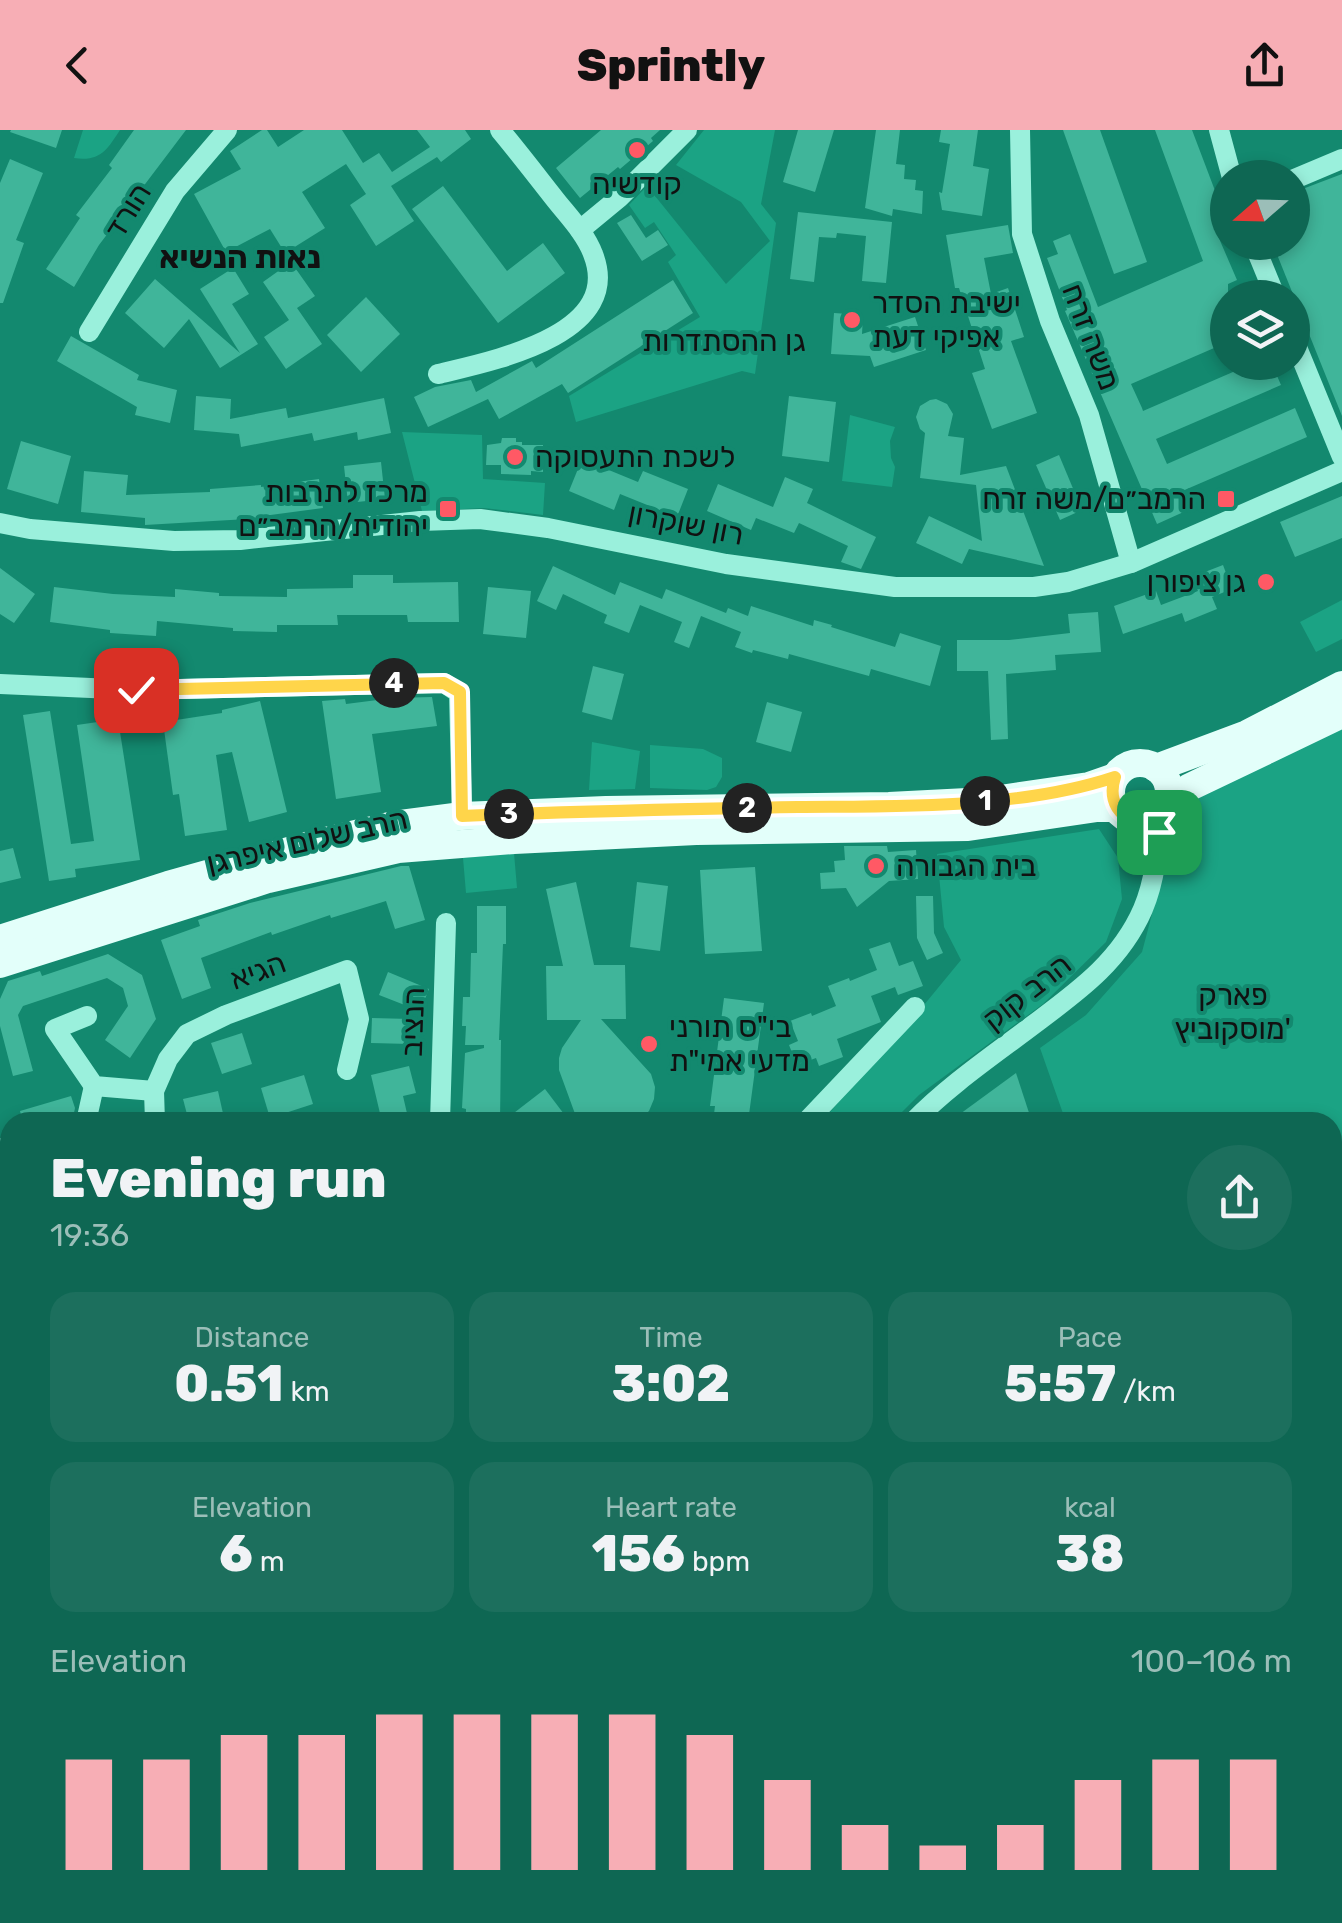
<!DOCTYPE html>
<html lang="en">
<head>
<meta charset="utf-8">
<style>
  :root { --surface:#0e6753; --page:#1c6f5d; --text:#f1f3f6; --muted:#9bbeb8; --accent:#f7aeb5 }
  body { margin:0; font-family:Rubik,"Noto Sans Hebrew",sans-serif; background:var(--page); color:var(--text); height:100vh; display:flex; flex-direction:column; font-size:38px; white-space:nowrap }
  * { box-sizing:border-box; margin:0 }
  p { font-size:32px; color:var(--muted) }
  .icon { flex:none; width:55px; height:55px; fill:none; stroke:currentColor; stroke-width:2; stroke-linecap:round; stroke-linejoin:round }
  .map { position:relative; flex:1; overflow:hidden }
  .details { position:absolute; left:0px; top:982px; width:1342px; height:812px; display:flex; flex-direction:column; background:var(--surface); border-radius:30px 30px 0 0; box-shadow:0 5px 15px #0003 }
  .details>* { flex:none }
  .needle { width:65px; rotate:250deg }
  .tools { position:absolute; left:1210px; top:30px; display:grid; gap:20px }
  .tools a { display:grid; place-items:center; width:100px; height:100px; border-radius:50%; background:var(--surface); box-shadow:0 5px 15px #0003; font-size:50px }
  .pin { position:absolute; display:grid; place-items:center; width:85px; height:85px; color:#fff; margin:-42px; border-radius:20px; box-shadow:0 5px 15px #0006 }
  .km { position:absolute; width:50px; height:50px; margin:-25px; border-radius:50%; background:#222; color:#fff; font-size:28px; line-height:50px; text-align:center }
  .round { display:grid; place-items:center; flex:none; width:105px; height:105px; border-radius:52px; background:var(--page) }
  .overview { display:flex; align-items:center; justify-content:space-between; height:170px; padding:0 50px }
  h1 { font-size:55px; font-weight:800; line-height:75px }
  .metrics { display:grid; grid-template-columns:repeat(3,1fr); gap:15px; height:170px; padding:10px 50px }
  .metrics div { display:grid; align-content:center; border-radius:25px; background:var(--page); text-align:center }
  .metrics b { font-size:50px; font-weight:800 }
  .metrics small { font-size:28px; font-weight:400 }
  .metrics p { font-size:28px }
  .chart { height:280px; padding:20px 50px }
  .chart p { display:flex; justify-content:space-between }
  .chart svg { width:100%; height:180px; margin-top:10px; stroke:var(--accent); stroke-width:6 }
  header { display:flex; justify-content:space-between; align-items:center; height:130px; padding:0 50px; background:var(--accent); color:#111; font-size:45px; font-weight:800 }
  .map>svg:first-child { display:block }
  .green { fill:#1ba384 }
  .building { fill:#40b59a }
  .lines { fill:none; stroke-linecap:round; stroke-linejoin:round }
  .minor { stroke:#9af0dc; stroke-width:20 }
  .major { stroke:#e3fffa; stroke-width:28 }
  .route-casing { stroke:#fff; stroke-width:20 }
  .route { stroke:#ffd54a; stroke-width:12 }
  .poi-dot { fill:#ff5965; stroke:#13896f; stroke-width:4 }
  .labels { text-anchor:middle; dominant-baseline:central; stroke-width:8; stroke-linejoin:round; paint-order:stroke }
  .poi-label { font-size:30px; fill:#111; stroke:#13896f; text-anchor:start }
  .street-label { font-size:30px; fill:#111; stroke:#13896f }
  .park-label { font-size:30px; fill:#111; stroke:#13896f }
  .neighbourhood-label { font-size:32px; font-weight:bold; fill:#111; stroke:#13896f }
</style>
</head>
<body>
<header><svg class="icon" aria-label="back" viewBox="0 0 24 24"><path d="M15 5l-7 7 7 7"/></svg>Sprintly<svg class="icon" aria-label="share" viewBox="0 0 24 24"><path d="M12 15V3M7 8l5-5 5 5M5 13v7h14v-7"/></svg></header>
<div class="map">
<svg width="1342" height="1793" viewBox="0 0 1342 1793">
  <rect width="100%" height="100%" fill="#13896f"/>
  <g class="green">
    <path d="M 83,0 L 120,0 C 107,20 100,32 74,28 Z"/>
    <path d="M 704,0 L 775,0 L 761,74 L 776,93 L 755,244 L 742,241 L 576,292 L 569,266 L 700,187 L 668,132 L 676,125 L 654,92 L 645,98 L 629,75 L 647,56 L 726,154 L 770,111 L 741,72 L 676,35 Z"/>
    <path d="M 850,285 L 895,297 L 890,311 L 891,328 L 895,337 L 892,357 L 842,351 Z"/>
    <path d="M 402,302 L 482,305 L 483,349 L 545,353 L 543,385 L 484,378 L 422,381 Z"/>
    <path d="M 1342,470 L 1342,509 L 1316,522 L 1300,492 Z"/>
    <path d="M 1342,596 L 1342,1153 L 1333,1153 L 1332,992 L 1066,992 L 1040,918 L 1086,885 L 1142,822 L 1161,750 L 1166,697 L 1190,667 Z"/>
    <path d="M 592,612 L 640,621 L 635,659 L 589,660 Z"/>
    <path d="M 650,615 L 703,619 L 722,628 L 722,647 L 716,657 L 707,660 L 650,658 Z"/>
    <path d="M 1099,699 L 1118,728 L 1122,769 L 1106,812 L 1043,874 L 919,965 L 892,992 L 822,992 L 856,950 L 919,881 L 961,830 L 944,797 L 937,724 Z"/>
    <path d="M 514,723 L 517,758 L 466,763 L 463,728 Z"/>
    <path d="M 1342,1577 L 1342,1793 L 867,1793 L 863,1785 L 1332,1785 L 1332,1589 Z"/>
    <path d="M 652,1785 L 716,1785 L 720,1793 L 658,1793 Z"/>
  </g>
  <g class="building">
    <path d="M 11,0 L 62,0 L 56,18 L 10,2 Z"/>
    <path d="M 134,0 L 186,0 L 99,115 L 74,157 L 46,139 L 80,88 L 76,85 L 112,38 L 109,35 Z"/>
    <path d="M 262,0 L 267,0 L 278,17 L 304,0 L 342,0 L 363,33 L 379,23 L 392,42 L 430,17 L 417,0 L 465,0 L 471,9 L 441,32 L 437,27 L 391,56 L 414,91 L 376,116 L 350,75 L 366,64 L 346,34 L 302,62 L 325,98 L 285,123 L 270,99 L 226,122 L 194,64 L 241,39 L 230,21 Z"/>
    <path d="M 601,0 L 660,0 L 651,8 L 653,11 L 620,39 L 618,37 L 580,68 L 556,38 Z"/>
    <path d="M 798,0 L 834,0 L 815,62 L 783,52 Z"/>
    <path d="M 876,0 L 900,0 L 896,34 L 905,35 L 904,49 L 916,50 L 915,60 L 923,61 L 922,84 L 893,79 L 892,86 L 865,78 Z"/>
    <path d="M 941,0 L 978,0 L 973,36 L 989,39 L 982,86 L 942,80 L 939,62 L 942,63 L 950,14 L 939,12 Z"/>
    <path d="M 1063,0 L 1100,0 L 1147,132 L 1114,144 Z"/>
    <path d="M 1155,0 L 1192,0 L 1228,95 L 1228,103 L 1218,106 L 1237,150 L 1228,154 L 1228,212 L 1131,254 L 1142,278 L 1143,281 L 1256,232 L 1271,232 L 1281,255 L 1156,309 L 1167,334 L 1295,278 L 1307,307 L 1180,362 L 1188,380 L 1157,394 L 1065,181 L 1067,180 L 1047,128 L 1058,124 L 1053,111 L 1070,104 L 1098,177 L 1203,131 Z"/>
    <path d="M 10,29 L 43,43 L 16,110 L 24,113 L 3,173 L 0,173 L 0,53 Z"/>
    <path d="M 1342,44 L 1342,286 L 1272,112 L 1292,112 L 1292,63 Z"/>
    <path d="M 443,56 L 507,141 L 543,113 L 565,143 L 498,193 L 412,79 Z"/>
    <path d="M 798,82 L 892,92 L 886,153 L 862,151 L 866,106 L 837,103 L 836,108 L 819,107 L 814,152 L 790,149 Z"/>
    <path d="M 631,85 L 646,108 L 658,100 L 668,115 L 642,131 L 617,93 Z"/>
    <path d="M 1008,95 L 1013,123 L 984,128 L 991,164 L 1008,158 L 1024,207 L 1011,211 L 1037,283 L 992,299 L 972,243 L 985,239 L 959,158 L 955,158 L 946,105 Z"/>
    <path d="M 291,132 L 315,166 L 297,178 L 322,214 L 286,239 L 264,207 L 289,190 L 263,152 Z"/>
    <path d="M 233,138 L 249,164 L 232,174 L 258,214 L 220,238 L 189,189 L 164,218 L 125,183 L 155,149 L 240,223 L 200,159 Z"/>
    <path d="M 673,150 L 693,183 L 568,263 L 562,254 L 499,289 L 488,269 L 428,297 L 414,267 L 435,257 L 471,250 L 476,262 L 532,231 L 536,238 Z"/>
    <path d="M 366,167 L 400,204 L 361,242 L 327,205 Z"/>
    <path d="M 834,183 L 863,185 L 862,204 L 915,187 L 926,220 L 874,237 L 870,226 L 831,224 Z"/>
    <path d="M 71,206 L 139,245 L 137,250 L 177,260 L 170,293 L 135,285 L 137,277 L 57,231 Z"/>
    <path d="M 196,266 L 231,269 L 230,289 L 286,278 L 288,288 L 384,268 L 391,303 L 358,310 L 357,302 L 314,311 L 312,303 L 241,317 L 239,304 L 194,300 Z"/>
    <path d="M 789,266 L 836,272 L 829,332 L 782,326 Z"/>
    <path d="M 936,269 L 947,274 L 953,284 L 948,306 L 964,308 L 960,345 L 1006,336 L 1044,436 L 969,419 L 962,434 L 916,413 L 929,386 L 982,411 L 976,355 L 920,348 L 925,303 L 920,299 L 916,287 L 920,276 L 930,270 Z"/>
    <path d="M 502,308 L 516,308 L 516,312 L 522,312 L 522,315 L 543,315 L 543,342 L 531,341 L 531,345 L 501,344 L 501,335 L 486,335 L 487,315 L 501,313 Z"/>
    <path d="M 21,311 L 71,326 L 58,374 L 7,359 Z"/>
    <path d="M 1059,325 L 1082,380 L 1060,390 L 1036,335 Z"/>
    <path d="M 582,329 L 638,352 L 643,341 L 688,359 L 677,387 L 620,364 L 614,380 L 569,361 Z"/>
    <path d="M 381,332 L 385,369 L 348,373 L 344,336 Z"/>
    <path d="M 84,341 L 128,345 L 126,365 L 210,362 L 210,359 L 261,355 L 261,357 L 319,349 L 323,378 L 263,386 L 264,388 L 145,395 L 145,388 L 81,382 Z"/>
    <path d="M 785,347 L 813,359 L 807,373 L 876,407 L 861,439 L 841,432 L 848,416 L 799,393 L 794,403 L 756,388 L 751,400 L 707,381 L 718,354 L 773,377 Z"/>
    <path d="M 1342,366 L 1342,408 L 1295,427 L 1280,392 Z"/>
    <path d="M 1223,435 L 1232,459 L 1212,467 L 1217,479 L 1185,492 L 1182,483 L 1123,504 L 1114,476 L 1156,461 L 1161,475 L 1198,461 L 1192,447 Z"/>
    <path d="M 553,436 L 615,465 L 620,452 L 662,469 L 666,459 L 726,483 L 728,478 L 748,486 L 751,476 L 813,496 L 814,490 L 832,495 L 831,497 L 895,517 L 900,503 L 941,516 L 930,556 L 871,539 L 869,546 L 789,524 L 788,529 L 753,520 L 752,523 L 735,517 L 741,502 L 701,486 L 689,518 L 674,512 L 682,492 L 640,475 L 629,503 L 604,493 L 607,485 L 563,464 L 556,480 L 537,471 Z"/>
    <path d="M 0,438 L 35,464 L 14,493 L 0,484 Z"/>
    <path d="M 353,445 L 393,445 L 393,453 L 458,452 L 459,492 L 408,492 L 407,485 L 337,485 L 338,495 L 277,495 L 277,502 L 233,501 L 233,498 L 157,491 L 156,506 L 110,503 L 110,500 L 50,492 L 54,457 L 113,464 L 175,467 L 175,459 L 219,463 L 219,466 L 287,467 L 287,459 L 353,458 Z"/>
    <path d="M 488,457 L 531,461 L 526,508 L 483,504 Z"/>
    <path d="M 1098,482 L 1101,522 L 1055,525 L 1056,540 L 1006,544 L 1008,609 L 991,610 L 988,541 L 957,541 L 957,510 L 1009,510 L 1070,503 L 1068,484 Z"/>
    <path d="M 593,536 L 624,544 L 612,590 L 582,582 Z"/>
    <path d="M 432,567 L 437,596 L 372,604 L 381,662 L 336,669 L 322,571 L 345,569 L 346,574 L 393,568 Z"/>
    <path d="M 260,571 L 287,682 L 249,692 L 232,622 L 216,625 L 227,700 L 185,706 L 179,664 L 173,665 L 163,592 L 222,583 L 222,580 Z"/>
    <path d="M 767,572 L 802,582 L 791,622 L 756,612 Z"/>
    <path d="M 50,581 L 71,714 L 94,711 L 77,595 L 118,589 L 140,730 L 75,739 L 76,747 L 49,751 L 23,585 Z"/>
    <path d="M 844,716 L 887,716 L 888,722 L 916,720 L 918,749 L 889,751 L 857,777 L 846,758 L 821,759 L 820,743 L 835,742 L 834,731 L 845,730 Z"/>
    <path d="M 13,718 L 21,748 L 0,753 L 0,721 Z"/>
    <path d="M 401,736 L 409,736 L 425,790 L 395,799 L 386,771 L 331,788 L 330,785 L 272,805 L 271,802 L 201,828 L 211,858 L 182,869 L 161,810 L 200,796 L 198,790 L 250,773 Z"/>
    <path d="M 755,737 L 762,821 L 705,824 L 700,740 Z"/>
    <path d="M 576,752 L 594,835 L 625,835 L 626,889 L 601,889 L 651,944 L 655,957 L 654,969 L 649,981 L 637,992 L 600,992 L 593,988 L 589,992 L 578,992 L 559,940 L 559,928 L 562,918 L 581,890 L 547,890 L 546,836 L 563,836 L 546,759 Z"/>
    <path d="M 637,752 L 668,756 L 660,821 L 630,817 Z"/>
    <path d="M 916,766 L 933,766 L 934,803 L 943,823 L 927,830 L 917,808 Z"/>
    <path d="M 477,776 L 506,776 L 506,814 L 503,814 L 499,910 L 501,910 L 500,992 L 466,992 L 466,979 L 462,978 L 465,923 L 484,918 L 484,915 L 465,915 L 466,896 L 462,896 L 463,867 L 470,867 L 471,823 L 477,823 Z"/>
    <path d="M 890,812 L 899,836 L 913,831 L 923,856 L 898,865 L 895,857 L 871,866 L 881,892 L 837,909 L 843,927 L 819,936 L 816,928 L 797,935 L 789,915 L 798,911 L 790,891 L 811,883 L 812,886 L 836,876 L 828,856 L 849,848 L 850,851 L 877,840 L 869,819 Z"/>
    <path d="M 108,824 L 142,845 L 156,889 L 130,928 L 105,910 L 128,876 L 123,858 L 107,848 L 23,876 L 18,885 L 33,941 L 13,946 L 0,896 L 0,869 L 8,851 L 40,841 L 42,846 Z"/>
    <path d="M 388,842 L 429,859 L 420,881 L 379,865 Z"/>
    <path d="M 724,868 L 764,873 L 748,992 L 713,992 L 715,976 L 710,976 Z"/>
    <path d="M 372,888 L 410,889 L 410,914 L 371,913 Z"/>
    <path d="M 242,903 L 252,934 L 222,944 L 211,913 Z"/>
    <path d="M 409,936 L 416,963 L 403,966 L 409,992 L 382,992 L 371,945 Z"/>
    <path d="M 1016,943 L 1032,992 L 949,992 Z"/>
    <path d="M 304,945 L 313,974 L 270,988 L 261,958 Z"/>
    <path d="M 545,959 L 570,992 L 502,992 Z"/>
    <path d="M 218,961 L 224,988 L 204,992 L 189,992 L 183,969 Z"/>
    <path d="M 71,966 L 75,978 L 73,988 L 57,992 L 23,992 L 20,981 Z"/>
  </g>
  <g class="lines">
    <g class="minor">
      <path d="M 1020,0 L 1022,104 L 1050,191 L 1089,285 L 1131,433"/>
      <path d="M 1219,0 L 1232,48"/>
      <path d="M 1292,50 L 1342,29"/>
      <path d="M 580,100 L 620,67 L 687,0"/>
      <path d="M 1253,112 L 1276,168"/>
      <path d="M 89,202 L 175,61 L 227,0"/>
      <path d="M 1292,205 L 1342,327"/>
      <path d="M 438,244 C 492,231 625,205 593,124 C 586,105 571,89 558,73 C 539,49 520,24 500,0"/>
      <path d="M 0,393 L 30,399 L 174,411 L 240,410 L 420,391 L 480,389 L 548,398 L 726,434 L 895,457 L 1034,457 L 1068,452 L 1131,433 L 1342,341"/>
      <path d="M 0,554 L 136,560 L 444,553 L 459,563 L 462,686"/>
      <path d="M 1131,689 L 1145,715 L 1149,735"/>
      <path d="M 87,886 L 55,899 L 94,956 L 154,961"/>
      <path d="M 86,992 L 94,956"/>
      <path d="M 155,992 L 154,961 L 168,929 L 187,904 L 226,885 L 347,840 L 359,889 L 347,940"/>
      <path d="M 440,992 L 446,793"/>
      <path d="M 806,992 L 915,877"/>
      <path d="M 913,992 C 948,956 992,926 1033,895 C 1077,862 1120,832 1143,779 C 1156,748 1158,715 1161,681"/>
      <path d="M 0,1018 L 10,1062"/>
      <path d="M 1332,1177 L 1342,1178"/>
      <path d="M 1332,1457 L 1342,1445"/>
      <path d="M 0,1570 L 10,1569"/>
      <path d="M 325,1785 L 326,1793"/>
      <path d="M 632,1785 L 638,1793"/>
      <path d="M 156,1793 L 157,1785"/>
      <path d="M 482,1793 L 484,1785"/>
    </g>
    <g class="major">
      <circle cx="1140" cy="662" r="29"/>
      <path d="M 1156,638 L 1247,604 L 1342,555"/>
      <path d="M 1166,674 L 1190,657 L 1342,584"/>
      <path d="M 0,809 L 168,755 L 317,713 L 393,695 L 462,686 L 606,680 L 889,676 L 987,671 L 1089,656 L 1115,647"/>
      <path d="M 0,834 L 268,749 L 398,719 L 514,710 L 696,701 L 968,697 L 1097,678 L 1118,678"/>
    </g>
  </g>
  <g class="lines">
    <g class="route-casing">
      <path id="route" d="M 136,560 L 444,553 L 460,562 L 462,686 C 574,681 686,679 798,677 C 899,676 1019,679 1115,647 C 1104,680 1133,703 1162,681 L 1159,702"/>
    </g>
    <use href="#route" class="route"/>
  </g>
  <g class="poi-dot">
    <circle cx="637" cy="20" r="10"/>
    <circle cx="852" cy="190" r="10"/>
    <circle cx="515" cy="327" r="10"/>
    <rect x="1216" y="359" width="20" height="20" rx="5"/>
    <rect x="438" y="369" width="20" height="20" rx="5"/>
    <circle cx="1266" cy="452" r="10"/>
    <circle cx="876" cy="736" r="10"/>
    <circle cx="649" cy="914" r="10"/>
  </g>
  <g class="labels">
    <g class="poi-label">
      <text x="637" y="54" text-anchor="middle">קודשיה</text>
      <text x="872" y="173">ישיבת הסדר<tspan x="872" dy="34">אפיקי דעת</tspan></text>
      <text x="535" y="327">לשכת התעסוקה</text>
      <text x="428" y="362" text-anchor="end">מרכז לתרבות<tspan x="428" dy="34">יהודית/הרמב״ם</tspan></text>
      <text x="1206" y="369" text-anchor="end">הרמב״ם/משה זרח</text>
      <text x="1246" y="452" text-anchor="end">גן ציפורן</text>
      <text x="896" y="736">בית הגבורה</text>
      <text x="669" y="897">בי"ס תורני<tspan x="669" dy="34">מדעי אמי"ת</tspan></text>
    </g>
    <g class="street-label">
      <text transform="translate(128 81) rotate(-58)">הורד</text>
      <text transform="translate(1091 207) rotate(69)">משה זרח</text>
      <text transform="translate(686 394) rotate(11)">רון שוקרון</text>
      <text transform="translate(307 711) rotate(-13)">הרב שלום איפרגן</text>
      <text transform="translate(258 841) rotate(-20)">הגיא</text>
      <text transform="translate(1027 862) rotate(-38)">הרב קוק</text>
      <text transform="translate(413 892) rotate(-88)">הנציב</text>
    </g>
    <g class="park-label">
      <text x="724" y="211">גן ההסתדרות</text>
      <text x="1233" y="865">פארק<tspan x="1233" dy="34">מוסקוביץ'</tspan></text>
    </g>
    <g class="neighbourhood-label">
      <text x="240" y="127">נאות הנשיא</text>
    </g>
  </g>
</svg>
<div class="tools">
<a><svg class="needle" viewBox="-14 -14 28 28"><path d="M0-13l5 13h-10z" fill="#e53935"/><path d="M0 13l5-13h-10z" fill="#9bbeb8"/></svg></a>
<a><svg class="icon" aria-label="layers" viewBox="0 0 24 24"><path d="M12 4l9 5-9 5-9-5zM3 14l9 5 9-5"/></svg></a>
</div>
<div class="pin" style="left:1159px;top:702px;background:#1e9e55"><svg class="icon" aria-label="arrive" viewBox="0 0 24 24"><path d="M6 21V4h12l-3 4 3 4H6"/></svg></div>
<div class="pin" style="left:136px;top:560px;background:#d93025"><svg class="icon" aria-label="check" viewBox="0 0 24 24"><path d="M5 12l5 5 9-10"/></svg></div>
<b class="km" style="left:985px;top:671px">1</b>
<b class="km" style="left:747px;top:678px">2</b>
<b class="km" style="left:509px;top:684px">3</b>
<b class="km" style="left:394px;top:553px">4</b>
<section class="details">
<div class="overview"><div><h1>Evening run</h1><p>19:36</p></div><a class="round"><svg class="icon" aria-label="share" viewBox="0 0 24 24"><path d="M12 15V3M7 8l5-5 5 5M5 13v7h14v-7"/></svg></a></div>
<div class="metrics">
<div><p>Distance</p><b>0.51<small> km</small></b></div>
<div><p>Time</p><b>3:02</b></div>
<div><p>Pace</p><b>5:57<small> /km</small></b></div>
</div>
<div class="metrics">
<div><p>Elevation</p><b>6<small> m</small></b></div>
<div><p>Heart rate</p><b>156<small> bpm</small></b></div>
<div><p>kcal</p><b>38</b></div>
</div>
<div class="chart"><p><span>Elevation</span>100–106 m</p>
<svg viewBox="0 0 160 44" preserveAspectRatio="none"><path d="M5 44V17M15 44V17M25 44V11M35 44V11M45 44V6M55 44V6M65 44V6M75 44V6M85 44V11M95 44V22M105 44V33M115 44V38M125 44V33M135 44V22M145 44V17M155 44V17"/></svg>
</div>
</section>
</div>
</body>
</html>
